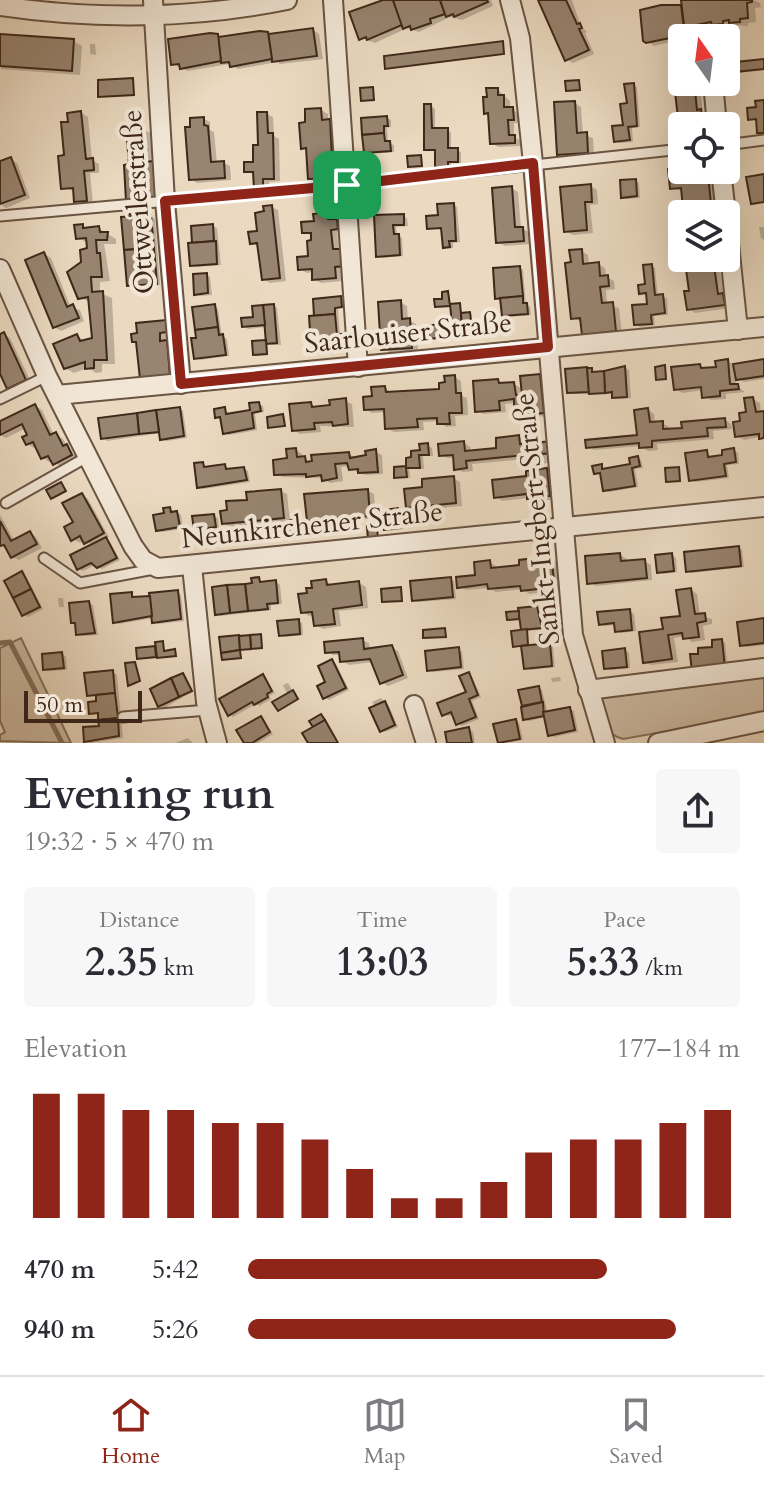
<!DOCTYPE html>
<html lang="en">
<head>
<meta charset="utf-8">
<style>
  :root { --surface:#fff; --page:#f7f7f7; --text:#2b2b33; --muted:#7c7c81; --line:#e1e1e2; --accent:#8f2418 }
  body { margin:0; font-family:Cardo,serif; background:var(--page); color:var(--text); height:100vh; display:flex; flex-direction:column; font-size:30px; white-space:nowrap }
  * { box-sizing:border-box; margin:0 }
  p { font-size:26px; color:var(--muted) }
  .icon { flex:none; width:44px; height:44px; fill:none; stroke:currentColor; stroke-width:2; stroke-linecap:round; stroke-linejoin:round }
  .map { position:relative; height:743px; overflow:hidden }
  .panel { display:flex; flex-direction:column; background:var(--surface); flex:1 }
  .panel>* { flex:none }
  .needle { width:52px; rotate:346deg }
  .controls { position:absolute; left:668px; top:24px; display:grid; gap:16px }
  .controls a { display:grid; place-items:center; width:72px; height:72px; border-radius:8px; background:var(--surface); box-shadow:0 8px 32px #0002; font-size:40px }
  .scale { position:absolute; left:24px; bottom:20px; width:118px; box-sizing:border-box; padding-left:8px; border:4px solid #3f2719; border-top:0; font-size:22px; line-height:28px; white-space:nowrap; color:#3f2719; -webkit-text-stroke:6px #f2e7d7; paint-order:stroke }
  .pin { position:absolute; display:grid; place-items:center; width:68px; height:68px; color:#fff; margin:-34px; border-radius:16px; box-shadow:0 4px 12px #0006 }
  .round { display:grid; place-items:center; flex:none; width:84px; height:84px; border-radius:8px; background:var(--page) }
  .headline { display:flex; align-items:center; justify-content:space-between; height:136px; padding:0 24px }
  h1 { font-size:44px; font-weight:800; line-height:60px }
  .figures { display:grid; grid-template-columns:repeat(3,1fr); gap:12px; height:136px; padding:8px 24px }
  .figures div { display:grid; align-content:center; border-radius:8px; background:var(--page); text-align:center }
  .figures b { font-size:40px; font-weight:800 }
  .figures small { font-size:22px; font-weight:400 }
  .figures p { font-size:22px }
  .chart { height:224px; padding:16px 24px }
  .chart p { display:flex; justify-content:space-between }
  .chart svg { width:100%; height:144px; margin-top:8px; stroke:var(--accent); stroke-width:6 }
  ul { padding:0 24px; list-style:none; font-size:26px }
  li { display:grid; grid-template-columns:128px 96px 1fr; align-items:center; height:60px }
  li i { height:20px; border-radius:10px; background:var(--accent) }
  .dock { display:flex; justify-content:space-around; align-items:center; height:112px; border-top:2px solid var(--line); background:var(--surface); font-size:22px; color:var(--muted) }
  .dock a { display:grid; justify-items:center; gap:4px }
  .dock .selected { color:var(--accent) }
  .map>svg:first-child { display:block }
  .green { fill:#cebca4; stroke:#86725e; stroke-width:2 }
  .shadow { fill:#0003 }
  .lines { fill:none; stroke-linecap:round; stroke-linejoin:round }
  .stream { stroke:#836e5c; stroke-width:5 }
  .building { fill:#988470; stroke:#3f2719; stroke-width:2 }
  .lane-casing { stroke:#6a5443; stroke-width:13 }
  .street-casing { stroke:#6a5443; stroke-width:22 }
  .lane { stroke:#f2e7d7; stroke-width:9 }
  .street { stroke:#f2e7d7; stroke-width:18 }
  .route-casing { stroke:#fff; stroke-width:16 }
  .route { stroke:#8f2418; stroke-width:10 }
  .labels { text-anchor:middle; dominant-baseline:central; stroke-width:8; stroke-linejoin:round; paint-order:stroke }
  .street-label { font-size:28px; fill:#3f2719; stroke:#f2e7d7 }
</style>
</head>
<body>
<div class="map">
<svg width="764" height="743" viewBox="0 0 764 743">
  <rect width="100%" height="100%" fill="#ebdac1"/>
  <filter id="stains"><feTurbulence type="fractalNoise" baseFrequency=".0025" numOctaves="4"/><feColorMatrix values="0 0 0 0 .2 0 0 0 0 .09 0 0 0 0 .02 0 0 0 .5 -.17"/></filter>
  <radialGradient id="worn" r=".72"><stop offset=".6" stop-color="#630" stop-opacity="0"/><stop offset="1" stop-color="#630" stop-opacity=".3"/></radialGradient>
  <g class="green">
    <path d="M 21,638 L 71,743 L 70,743 L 0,741 L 0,735 L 5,732 L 0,721 L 0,648 Z"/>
    <path d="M 764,674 L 764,714 L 623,739 C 604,735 603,716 599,700 L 601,696 Z"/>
  </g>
  <g class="shadow">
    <path d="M 389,0 L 491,0 L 493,6 L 462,20 L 450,17 L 419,32 L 407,28 L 375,43 L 361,38 Z"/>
    <path d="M 540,0 L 572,0 L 581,26 L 587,32 L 585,33 L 594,54 L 573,63 L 566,59 Z"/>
    <path d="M 683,0 L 754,0 L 760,3 L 761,7 L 755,8 L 756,22 L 748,23 L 748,26 L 736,25 L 731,25 L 731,28 L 719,27 L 698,31 L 689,26 L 690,38 L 682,38 L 682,43 L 675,41 L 654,46 L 645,40 L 681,7 L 684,9 Z"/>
    <path d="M 313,30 L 319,34 L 323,59 L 280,64 L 277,62 L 238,69 L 229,64 L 188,71 L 173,64 L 217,36 L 221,39 L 268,36 Z"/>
    <path d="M 0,36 L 73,41 L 82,46 L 80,75 L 1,69 Z"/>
    <path d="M 502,43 L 505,54 L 387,68 Z"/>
    <path d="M 90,44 L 95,44 L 96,55 L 90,54 Z"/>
    <path d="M 764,61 L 764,70 L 738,73 L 739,84 L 729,82 L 728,64 Z"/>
    <path d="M 633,85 L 637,87 L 640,127 L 632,128 L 633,142 L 620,143 L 616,141 L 625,127 Z"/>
    <path d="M 498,90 L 510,101 L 510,109 L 519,113 L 519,123 L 514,123 L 514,137 L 521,141 L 521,146 L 498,147 L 492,143 L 490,115 L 486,113 Z"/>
    <path d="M 695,92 L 701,96 L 703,113 L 707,115 L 708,126 L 682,126 L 682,142 L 675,138 Z"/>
    <path d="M 575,103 L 581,107 L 583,135 L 593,138 L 594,156 L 566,158 L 559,154 Z"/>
    <path d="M 431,106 L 435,109 L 435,130 L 451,132 L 451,150 L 461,152 L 461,163 L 451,163 L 452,168 L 438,166 L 437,151 L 426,149 Z"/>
    <path d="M 321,110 L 328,114 L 328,121 L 336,125 L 339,181 L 316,182 L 310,178 L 308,151 L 303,147 Z"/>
    <path d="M 81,113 L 88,117 L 92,160 L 99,164 L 99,173 L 90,173 L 93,204 L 82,205 L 76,201 L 75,191 L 63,188 L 70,123 Z"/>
    <path d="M 267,114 L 273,117 L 274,136 L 279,139 L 280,181 L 269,182 L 269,192 L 262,192 L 256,175 L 246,171 L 256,164 Z"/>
    <path d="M 387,118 L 391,120 L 391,127 L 387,128 L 388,143 L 394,145 L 394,152 L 369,154 L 365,151 Z"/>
    <path d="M 204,119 L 210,122 L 210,130 L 214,132 L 217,163 L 224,163 L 230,166 L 231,180 L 197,183 L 191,179 Z"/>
    <path d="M 143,129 L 150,133 L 152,163 L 160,167 L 162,202 L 131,166 Z"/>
    <path d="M 11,160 L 17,163 L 30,198 L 6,208 L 0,204 L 0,164 Z"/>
    <path d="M 682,169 L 705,170 L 706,176 L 714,180 L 718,214 L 682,214 L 682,227 L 679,226 L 677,211 L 686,210 L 684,191 L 672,188 Z"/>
    <path d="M 635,181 L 639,183 L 640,198 L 627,199 L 623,196 Z"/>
    <path d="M 590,186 L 597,190 L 598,204 L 590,205 L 593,233 L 573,235 L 566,231 Z"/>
    <path d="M 511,188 L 518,192 L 521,228 L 529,232 L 530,244 L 505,246 L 498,242 Z"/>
    <path d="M 453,205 L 457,207 L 460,242 L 453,243 L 453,248 L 448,249 L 444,247 L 443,229 L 429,228 Z"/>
    <path d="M 271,207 L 278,210 L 286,281 L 270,283 L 263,279 L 258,247 L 252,243 Z"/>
    <path d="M 327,214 L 343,225 L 343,232 L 337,232 L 339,251 L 350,269 L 341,270 L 342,281 L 321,283 L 314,279 L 314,272 L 307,273 L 300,269 L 310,257 L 313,242 L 313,236 L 303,232 Z"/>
    <path d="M 403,216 L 407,218 L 408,226 L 396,227 L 397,235 L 402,238 L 403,256 L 382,258 L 378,255 L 376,217 Z"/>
    <path d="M 151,217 L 155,219 L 160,285 L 133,287 L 129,285 Z"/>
    <path d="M 82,226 L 87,229 L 98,228 L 116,239 L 116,244 L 104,244 L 110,281 L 100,282 L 100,293 L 112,298 L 115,364 L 102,364 L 102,372 L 96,373 L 88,368 L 74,373 L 65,368 L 77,336 L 86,342 L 94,340 L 90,302 L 79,297 L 83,263 L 89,249 L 89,243 L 77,238 Z"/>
    <path d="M 213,226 L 217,228 L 221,265 L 196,267 L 192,265 L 194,245 Z"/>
    <path d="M 759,227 L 764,227 L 764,240 L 761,238 Z"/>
    <path d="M 581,251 L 588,255 L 589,265 L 598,264 L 605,268 L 606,277 L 614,281 L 615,289 L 606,290 L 607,305 L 619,308 L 622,334 L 590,338 L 584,334 L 582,322 L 573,318 L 573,264 Z"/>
    <path d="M 44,254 L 51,258 L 71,308 L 80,310 L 84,321 L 61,331 L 54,327 Z"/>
    <path d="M 713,260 L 719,264 L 724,296 L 729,299 L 730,308 L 695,313 L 689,309 L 691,292 Z"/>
    <path d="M 651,266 L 655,268 L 658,296 L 667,298 L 668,315 L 654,316 L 655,325 L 640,327 L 636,324 L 649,306 L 648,295 L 640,293 L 647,286 Z"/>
    <path d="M 519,268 L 523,270 L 526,305 L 530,307 L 531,315 L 508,317 L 504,315 L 503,300 L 497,297 Z"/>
    <path d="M 206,275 L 210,277 L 212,295 L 200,296 L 196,293 Z"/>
    <path d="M 448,293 L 450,306 L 459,305 L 461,315 L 471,314 L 473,329 L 466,329 L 464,324 L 455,325 L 456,338 L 435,340 L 431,337 L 451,323 L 454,324 L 452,306 L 437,306 L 445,300 Z"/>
    <path d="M 341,298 L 345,301 L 345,308 L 338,309 L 340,336 L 344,339 L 345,352 L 323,354 L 319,351 L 317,333 L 312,330 Z"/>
    <path d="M 400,302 L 407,306 L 408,320 L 416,324 L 418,351 L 390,352 L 383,349 Z"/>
    <path d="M 214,306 L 218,309 L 222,336 L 227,339 L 229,356 L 200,360 L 196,357 Z"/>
    <path d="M 273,306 L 277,308 L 281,345 L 272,345 L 267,342 L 268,353 L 256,354 L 266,342 L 267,327 L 248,329 L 244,326 Z"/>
    <path d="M 166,322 L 173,326 L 173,335 L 166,336 L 166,342 L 173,346 L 176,378 L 148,381 L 138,344 L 134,341 Z"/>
    <path d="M 4,334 L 10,338 L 32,384 L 15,391 L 8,388 L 0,369 L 0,336 Z"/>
    <path d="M 727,361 L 735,365 L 764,361 L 764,379 L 744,382 L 735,377 L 736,386 L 745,392 L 726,394 L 726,399 L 711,400 L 704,396 L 704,390 L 682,393 L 676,389 L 700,366 L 707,370 L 718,369 Z"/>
    <path d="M 625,368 L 629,370 L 631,398 L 618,399 L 614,394 L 573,394 L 569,392 L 591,370 L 597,373 Z"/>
    <path d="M 540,376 L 546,380 L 550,416 L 531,417 L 524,414 L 524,409 L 516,403 L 505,404 L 506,412 L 484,414 L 477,411 L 498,381 L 505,385 L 514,384 L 524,390 Z"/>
    <path d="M 455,377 L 461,381 L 462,396 L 467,398 L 468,415 L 455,416 L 456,426 L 446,427 L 439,421 L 423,422 L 424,430 L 394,432 L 387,428 L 386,412 L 372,413 L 366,409 L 385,388 L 392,393 L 441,391 Z"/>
    <path d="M 753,399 L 760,403 L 761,413 L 764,413 L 764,439 L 760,437 L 744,440 L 737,436 Z"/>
    <path d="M 345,401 L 352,404 L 354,427 L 320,426 L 321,432 L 300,434 L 294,430 L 311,404 L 318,409 Z"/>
    <path d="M 259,404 L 263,406 L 264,412 L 255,414 L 257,430 L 229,435 L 225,432 L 221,419 L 217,417 L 225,410 L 230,415 L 252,411 Z"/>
    <path d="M 35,406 L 42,410 L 54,435 L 62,438 L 78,459 L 61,467 L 52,460 L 49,462 L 43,458 L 37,446 L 34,448 L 27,444 L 30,436 L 26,428 L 6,438 L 0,435 L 0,423 Z"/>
    <path d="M 179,409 L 183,411 L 187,438 L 166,441 L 162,438 L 161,433 L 107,441 L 103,438 Z"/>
    <path d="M 648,410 L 654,414 L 655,424 L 662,423 L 669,427 L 669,431 L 725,420 L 731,424 L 732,429 L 713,431 L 714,439 L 657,444 L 658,450 L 648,451 L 641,446 L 594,450 L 588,446 L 639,437 Z"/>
    <path d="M 519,437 L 526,441 L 526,446 L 559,456 L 548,457 L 548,463 L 534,464 L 527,459 L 472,464 L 473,471 L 463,472 L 456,469 L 455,458 L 447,458 L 441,455 L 464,443 L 470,447 L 471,452 L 499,449 Z"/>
    <path d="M 428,446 L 432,448 L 433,456 L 423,456 L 424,469 L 409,468 L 410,478 L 396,477 L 406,468 L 408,470 L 408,459 L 422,452 Z"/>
    <path d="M 296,450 L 302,454 L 302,458 L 315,464 L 349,454 L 357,459 L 376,452 L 382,455 L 383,474 L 366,475 L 357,472 L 350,466 L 341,467 L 343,481 L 330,483 L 323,478 L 283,477 L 276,474 Z"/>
    <path d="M 734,450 L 738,453 L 739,464 L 727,465 L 729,478 L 695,482 L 691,480 L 707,452 L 712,459 L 725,457 Z"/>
    <path d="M 638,458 L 641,460 L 643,468 L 635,469 L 638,487 L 609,492 L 605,490 L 602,475 L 596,473 L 601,466 L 605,469 L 633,465 Z"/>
    <path d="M 202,464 L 207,468 L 224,466 L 229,471 L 244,469 L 248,471 L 250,482 L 203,489 L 199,487 Z"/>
    <path d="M 546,470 L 553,474 L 556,499 L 536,502 L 529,498 L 502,501 L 496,497 L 528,477 Z"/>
    <path d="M 453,478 L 460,482 L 462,506 L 414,510 L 408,506 L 425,489 Z"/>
    <path d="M 280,491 L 287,494 L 290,521 L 230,527 L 224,523 L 249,501 Z"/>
    <path d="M 368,491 L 374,494 L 376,518 L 315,524 L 309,520 Z"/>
    <path d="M 82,495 L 88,499 L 109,537 L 105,539 L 110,542 L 120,560 L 102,569 L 95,565 L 83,571 L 79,569 L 93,546 L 85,540 L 80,543 L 73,539 Z"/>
    <path d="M 169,509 L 181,515 L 183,529 L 162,532 L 158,530 Z"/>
    <path d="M 397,510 L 401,513 L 403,529 L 389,531 L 386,528 Z"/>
    <path d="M 0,515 L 15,542 L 30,533 L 36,537 L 42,548 L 19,560 L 12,557 L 0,540 Z"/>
    <path d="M 214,516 L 218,518 L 219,529 L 200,531 L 196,529 Z"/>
    <path d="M 300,520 L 304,522 L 307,535 L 286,539 L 282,536 Z"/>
    <path d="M 738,548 L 742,550 L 744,567 L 692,573 L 688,571 Z"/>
    <path d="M 620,555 L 627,559 L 627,563 L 644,561 L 651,565 L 652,580 L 596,586 L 589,582 Z"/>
    <path d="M 672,555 L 676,558 L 677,572 L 663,574 L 659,571 Z"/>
    <path d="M 551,558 L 557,562 L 560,590 L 529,594 L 523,589 L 496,592 L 489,588 L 466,590 L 459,586 L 477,577 L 489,562 L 496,566 L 496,570 L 522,567 Z"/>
    <path d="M 22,574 L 26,576 L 43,609 L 28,617 L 24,615 Z"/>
    <path d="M 259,579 L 263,584 L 276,582 L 280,585 L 282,604 L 271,605 L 271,610 L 221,616 L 217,613 Z"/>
    <path d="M 450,579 L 454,581 L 456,599 L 418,602 L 414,600 Z"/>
    <path d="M 326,581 L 332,585 L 359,583 L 366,587 L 368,608 L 339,611 L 341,626 L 323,629 L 316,625 L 315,615 L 309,616 L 303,612 L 309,595 Z"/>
    <path d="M 691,590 L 697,594 L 700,616 L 712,619 L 712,624 L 703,626 L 705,640 L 692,642 L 685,636 L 674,638 L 678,662 L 651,665 L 645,662 L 682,618 Z"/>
    <path d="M 177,592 L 181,595 L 184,621 L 158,624 L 154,618 L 118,624 L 114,621 L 131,594 L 136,599 Z"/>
    <path d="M 58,598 L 63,598 L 64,607 L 59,607 Z"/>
    <path d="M 89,603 L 93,605 L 98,635 L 82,636 L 78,634 L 77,624 Z"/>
    <path d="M 537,608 L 544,618 L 545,629 L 527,631 L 529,647 L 549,645 L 553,647 L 555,667 L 530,670 L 526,668 L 523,646 L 516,646 L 527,631 L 521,618 L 509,619 Z"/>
    <path d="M 630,611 L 634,614 L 636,631 L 621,633 L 617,630 L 616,625 L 604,626 L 600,624 Z"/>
    <path d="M 764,620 L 764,645 L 746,647 L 742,645 Z"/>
    <path d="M 298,621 L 302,623 L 303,635 L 285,637 L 281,635 Z"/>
    <path d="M 362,640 L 369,643 L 370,650 L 391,647 L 398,651 L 408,678 L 388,686 L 382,682 L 373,662 L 349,665 L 342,661 L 342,655 L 333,655 L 327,651 Z"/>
    <path d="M 721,641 L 725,643 L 728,670 L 715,648 Z"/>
    <path d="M 458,650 L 462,652 L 464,669 L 433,672 L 429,670 Z"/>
    <path d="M 625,650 L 629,653 L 630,668 L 610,670 L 606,668 Z"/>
    <path d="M 62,654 L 66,657 L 67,670 L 49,671 L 45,669 Z"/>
    <path d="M 332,661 L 336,664 L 349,690 L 329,700 L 325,697 Z"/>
    <path d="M 113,672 L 117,675 L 123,738 L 90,743 L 86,740 L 101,727 L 98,696 L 88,694 Z"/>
    <path d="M 469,675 L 472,677 L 481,697 L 472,701 L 479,719 L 462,726 L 452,715 L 448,716 L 444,714 L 468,693 Z"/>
    <path d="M 184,676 L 192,692 L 164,708 L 160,705 Z"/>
    <path d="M 263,677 L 275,693 L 269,696 L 271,699 L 259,706 L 256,704 L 233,717 L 229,714 Z"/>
    <path d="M 551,678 L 560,677 L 561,681 L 552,682 Z"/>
    <path d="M 288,683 L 298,700 L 280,710 L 288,695 L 283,685 Z"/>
    <path d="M 538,688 L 542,690 L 548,714 L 570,709 L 574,711 L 578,732 L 554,737 L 550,735 L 546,717 L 529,721 L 525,719 L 521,691 Z"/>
    <path d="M 381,698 L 389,706 L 398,727 L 385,732 L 381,730 L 376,707 L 372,702 Z"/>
    <path d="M 261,718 L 273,734 L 258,743 L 246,743 Z"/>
    <path d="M 515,721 L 519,723 L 523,740 L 500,743 Z"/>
    <path d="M 469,730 L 473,732 L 475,743 L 449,743 Z"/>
    <path d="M 188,738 L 193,743 L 175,743 Z"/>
  </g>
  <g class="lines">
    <path class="stream" d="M 0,643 L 10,642 L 62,743"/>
  </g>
  <g class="building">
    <path d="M 383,0 L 393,0 L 402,25 L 367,40 L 366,37 L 359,40 L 349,12 Z"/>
    <path d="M 393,0 L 440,0 L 445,14 L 430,19 L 431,23 L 411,30 L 410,26 L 403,29 Z"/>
    <path d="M 440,0 L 487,0 L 488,2 L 454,17 L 453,14 L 446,17 Z"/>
    <path d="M 538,0 L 566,0 L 577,24 L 580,23 L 582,28 L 579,29 L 589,50 L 565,61 Z"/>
    <path d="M 681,0 L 752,0 L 752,2 L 747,3 L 748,18 L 740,19 L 740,22 L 729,23 L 729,20 L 723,21 L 723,24 L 712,25 L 711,22 L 687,27 L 684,25 Z"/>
    <path d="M 661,5 L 681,5 L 685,37 L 682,39 L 670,41 L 670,38 L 646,43 L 643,41 L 640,10 Z"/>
    <path d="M 313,28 L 317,56 L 272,62 L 268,34 Z"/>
    <path d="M 260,31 L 268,32 L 272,59 L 230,67 L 229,62 L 221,63 L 218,37 Z"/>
    <path d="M 210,33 L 218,34 L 221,61 L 180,69 L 179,64 L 171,65 L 168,39 Z"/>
    <path d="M 0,34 L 74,39 L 72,71 L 0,66 Z"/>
    <path d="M 503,41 L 504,54 L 385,69 L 384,56 Z"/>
    <path d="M 764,59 L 764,69 L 735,72 L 736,82 L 728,83 L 726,63 Z"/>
    <path d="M 133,78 L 134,95 L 98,97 L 98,80 Z"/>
    <path d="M 579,80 L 580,90 L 566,91 L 565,81 Z"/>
    <path d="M 634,83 L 637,126 L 628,127 L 630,140 L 614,142 L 612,126 L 623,125 L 620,104 L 627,103 L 624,84 Z"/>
    <path d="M 373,87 L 374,100 L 361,101 L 360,88 Z"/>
    <path d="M 486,88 L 498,88 L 498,95 L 504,95 L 504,107 L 513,107 L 514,120 L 508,120 L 509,135 L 515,135 L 515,143 L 490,144 L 488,113 L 484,114 L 483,97 L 487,97 Z"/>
    <path d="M 695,90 L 697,110 L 701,109 L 703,126 L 682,126 L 681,146 L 680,139 L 673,140 L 672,128 L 679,127 L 675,92 Z"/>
    <path d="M 764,100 L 764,133 L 757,133 L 756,119 L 748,120 L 747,108 L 756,107 L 755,101 Z"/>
    <path d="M 575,101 L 577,133 L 587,132 L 588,153 L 557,155 L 554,102 Z"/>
    <path d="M 424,104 L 431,104 L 432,128 L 448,128 L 448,148 L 458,148 L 458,162 L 448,162 L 448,167 L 435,167 L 435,150 L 424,150 Z"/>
    <path d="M 321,108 L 322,120 L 330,119 L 333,178 L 308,179 L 306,148 L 301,149 L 299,123 L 305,122 L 305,109 Z"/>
    <path d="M 81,111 L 86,159 L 93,158 L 94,170 L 84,171 L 87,201 L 74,202 L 73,188 L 61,189 L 58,156 L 64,155 L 61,122 L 68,122 L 67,113 Z"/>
    <path d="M 257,112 L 267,112 L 268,133 L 273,133 L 274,179 L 263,179 L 263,189 L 254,189 L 253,172 L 244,172 L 244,162 L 253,162 L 253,145 L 258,145 Z"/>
    <path d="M 387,116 L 388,126 L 384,126 L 384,133 L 362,135 L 361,118 Z"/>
    <path d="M 204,117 L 204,125 L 208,126 L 211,162 L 224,161 L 225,178 L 189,180 L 185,127 L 190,127 L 190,118 Z"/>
    <path d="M 144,127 L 146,162 L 153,161 L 156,199 L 126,201 L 124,165 L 129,164 L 126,128 Z"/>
    <path d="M 384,133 L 385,141 L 390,141 L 391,151 L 364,153 L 362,135 Z"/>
    <path d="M 421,155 L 422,166 L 408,167 L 407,156 Z"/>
    <path d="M 11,157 L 25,195 L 0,204 L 0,161 Z"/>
    <path d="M 682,167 L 682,170 L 700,170 L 701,175 L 708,174 L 712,214 L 682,214 L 682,226 L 677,227 L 675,209 L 683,208 L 681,188 L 670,189 L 668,169 Z"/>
    <path d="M 764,174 L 764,202 L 751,204 L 746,177 Z"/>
    <path d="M 636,179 L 637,196 L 621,198 L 620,180 Z"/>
    <path d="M 591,184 L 592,202 L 585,202 L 587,230 L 564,232 L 560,187 Z"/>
    <path d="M 512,186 L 515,227 L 523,227 L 524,241 L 496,243 L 492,188 Z"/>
    <path d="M 454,203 L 456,241 L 449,241 L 450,247 L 443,248 L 441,228 L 427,229 L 426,216 L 438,215 L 437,204 Z"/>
    <path d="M 272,205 L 280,278 L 262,280 L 257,243 L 250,244 L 248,232 L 257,231 L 255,213 L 264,211 L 263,206 Z"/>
    <path d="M 327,212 L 328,219 L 337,219 L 338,229 L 331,230 L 333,249 L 343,249 L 345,266 L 335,267 L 336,278 L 312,280 L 312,269 L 298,270 L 297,257 L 308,256 L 307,241 L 311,240 L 311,233 L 302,233 L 301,222 L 314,221 L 313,214 Z"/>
    <path d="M 404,214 L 404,225 L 393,225 L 394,234 L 399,234 L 400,255 L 376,257 L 374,215 Z"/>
    <path d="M 151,215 L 154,248 L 124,250 L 121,217 Z"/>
    <path d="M 83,224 L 83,228 L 99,226 L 100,232 L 108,232 L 107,240 L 96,240 L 97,253 L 100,253 L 102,277 L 91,277 L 92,292 L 103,291 L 107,360 L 94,360 L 94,368 L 85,369 L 85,362 L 64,369 L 53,344 L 77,334 L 80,341 L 92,338 L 88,297 L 78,299 L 67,272 L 81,262 L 80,250 L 87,248 L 86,238 L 76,239 L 74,225 Z"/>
    <path d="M 213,224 L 214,241 L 192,243 L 191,226 Z"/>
    <path d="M 216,241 L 217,264 L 190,266 L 188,243 Z"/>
    <path d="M 154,248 L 157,284 L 127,286 L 124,250 Z"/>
    <path d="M 582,249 L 583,264 L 599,262 L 600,276 L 608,275 L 609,286 L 600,287 L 602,303 L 613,302 L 616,331 L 582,335 L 580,318 L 571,319 L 565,263 L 571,262 L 569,250 Z"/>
    <path d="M 44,252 L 67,307 L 73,304 L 79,318 L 53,328 L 25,260 Z"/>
    <path d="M 713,258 L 718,294 L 723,293 L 725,305 L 687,310 L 684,291 L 689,291 L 685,262 Z"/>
    <path d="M 652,264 L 655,295 L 663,294 L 665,313 L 651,315 L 652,324 L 634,325 L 632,305 L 647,304 L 646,293 L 639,294 L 638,285 L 645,284 L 643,265 Z"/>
    <path d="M 520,266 L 523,296 L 495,299 L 493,268 Z"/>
    <path d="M 207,273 L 208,293 L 194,295 L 193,274 Z"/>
    <path d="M 448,291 L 450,306 L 435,307 L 434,299 L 442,299 L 442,292 Z"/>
    <path d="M 341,296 L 342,307 L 335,308 L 335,314 L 314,316 L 313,299 Z"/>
    <path d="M 523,296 L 523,303 L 527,303 L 528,314 L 502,316 L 500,298 Z"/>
    <path d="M 401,300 L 402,319 L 410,318 L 412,348 L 381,350 L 378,302 Z"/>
    <path d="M 460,303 L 462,325 L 452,325 L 450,304 Z"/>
    <path d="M 215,304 L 218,327 L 195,330 L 192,307 Z"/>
    <path d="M 274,304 L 277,343 L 266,344 L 263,305 Z"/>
    <path d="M 263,305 L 265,325 L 242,327 L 241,318 L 253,317 L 252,306 Z"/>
    <path d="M 470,312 L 472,329 L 462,330 L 461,313 Z"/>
    <path d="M 335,314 L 337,335 L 341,334 L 342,351 L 317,353 L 315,331 L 310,331 L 309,316 Z"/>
    <path d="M 166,320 L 167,332 L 160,333 L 160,341 L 167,340 L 170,376 L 140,379 L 136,342 L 132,342 L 131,334 L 137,333 L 136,323 Z"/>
    <path d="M 451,321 L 453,336 L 429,339 L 428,326 Z"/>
    <path d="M 218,327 L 219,335 L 223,334 L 226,355 L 194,359 L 191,338 L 196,338 L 195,330 Z"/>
    <path d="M 4,332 L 26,380 L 7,389 L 0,374 L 0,334 Z"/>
    <path d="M 266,340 L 267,354 L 253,355 L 252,341 Z"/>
    <path d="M 728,359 L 730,384 L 738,384 L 739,389 L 720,391 L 720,396 L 702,398 L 701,387 L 674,390 L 671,367 L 700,364 L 701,368 L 716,367 L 715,361 Z"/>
    <path d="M 764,359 L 764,376 L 736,380 L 733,364 Z"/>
    <path d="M 665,365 L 666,379 L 656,380 L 655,367 Z"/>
    <path d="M 625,366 L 627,397 L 612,398 L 612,392 L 605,393 L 604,371 Z"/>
    <path d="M 587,367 L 589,392 L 567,393 L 565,369 Z"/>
    <path d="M 587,368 L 592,368 L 592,372 L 604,371 L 605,393 L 589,394 Z"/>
    <path d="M 540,374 L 544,413 L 522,415 L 521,405 L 514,406 L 514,399 L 499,401 L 500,410 L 475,412 L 473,381 L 498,379 L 499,383 L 514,382 L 516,395 L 522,395 L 520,376 Z"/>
    <path d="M 455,375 L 456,393 L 461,393 L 462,413 L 449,413 L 450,424 L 437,424 L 437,418 L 417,419 L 418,427 L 385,429 L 384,409 L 364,410 L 363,397 L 372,396 L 371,387 L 385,386 L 386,392 L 439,389 L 439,383 L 445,382 L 444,376 Z"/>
    <path d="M 753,397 L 756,412 L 764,411 L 764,438 L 759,439 L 759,434 L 735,437 L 733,422 L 740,421 L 739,413 L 746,412 L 744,398 Z"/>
    <path d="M 346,398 L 348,424 L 333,426 L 332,422 L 314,423 L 315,429 L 292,431 L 289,404 L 311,402 L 312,407 L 330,405 L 329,400 Z"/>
    <path d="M 259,402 L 261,411 L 252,413 L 254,428 L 223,434 L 220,417 L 215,418 L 214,409 L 225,407 L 226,414 L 250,410 L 249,403 Z"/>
    <path d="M 35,404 L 50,435 L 56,432 L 63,446 L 67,444 L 72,455 L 53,465 L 48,456 L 41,459 L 33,442 L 26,445 L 22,437 L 27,435 L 22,424 L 0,435 L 0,421 Z"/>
    <path d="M 180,407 L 184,436 L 160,440 L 156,410 Z"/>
    <path d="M 648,408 L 650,422 L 663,421 L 663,429 L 682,428 L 681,422 L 725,418 L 726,427 L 707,428 L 708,436 L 652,441 L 652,447 L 639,448 L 639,443 L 586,448 L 585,440 L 637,435 L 634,410 Z"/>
    <path d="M 156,410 L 159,432 L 139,434 L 137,413 Z"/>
    <path d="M 137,413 L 139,434 L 101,439 L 98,418 Z"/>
    <path d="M 283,414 L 285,426 L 268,428 L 267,417 Z"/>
    <path d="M 519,435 L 520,444 L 552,441 L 554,453 L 542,454 L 543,460 L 525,462 L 525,455 L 466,461 L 467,468 L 454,470 L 453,455 L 439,456 L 438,444 L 464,441 L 465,451 L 496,448 L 496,438 Z"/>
    <path d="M 428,443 L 429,455 L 419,455 L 420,468 L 406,468 L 407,477 L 394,478 L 394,467 L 406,466 L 406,458 L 411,457 L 411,451 L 420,450 L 419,444 Z"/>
    <path d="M 296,448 L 297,457 L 305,456 L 306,462 L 312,461 L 311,455 L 349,452 L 350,458 L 366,455 L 365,451 L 376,449 L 378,472 L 358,473 L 358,469 L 349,470 L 347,463 L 335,464 L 337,478 L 322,481 L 321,475 L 306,477 L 306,474 L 274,475 L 273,460 L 287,458 L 286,449 Z"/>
    <path d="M 734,448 L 736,462 L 724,464 L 726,476 L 689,481 L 685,453 L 707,450 L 708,457 L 722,455 L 722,450 Z"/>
    <path d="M 638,456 L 640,466 L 632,468 L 635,486 L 603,491 L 600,473 L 594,474 L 592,466 L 602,464 L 602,469 L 630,464 L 629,458 Z"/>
    <path d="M 203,462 L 204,467 L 225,464 L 226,469 L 244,467 L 247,480 L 197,488 L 194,463 Z"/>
    <path d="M 679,467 L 680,481 L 666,482 L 665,468 Z"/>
    <path d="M 547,468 L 550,496 L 527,499 L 527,494 L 494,498 L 492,480 L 526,476 L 526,471 Z"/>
    <path d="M 454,476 L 456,503 L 406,508 L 404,489 L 422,487 L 422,479 Z"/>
    <path d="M 61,482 L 66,491 L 51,499 L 46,490 Z"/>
    <path d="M 281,489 L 284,518 L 222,524 L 220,511 L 227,510 L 226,501 L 247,500 L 246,492 Z"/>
    <path d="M 368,489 L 370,516 L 307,521 L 304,494 Z"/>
    <path d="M 82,493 L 104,533 L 84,544 L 80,536 L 71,541 L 64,527 L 73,522 L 62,503 Z"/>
    <path d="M 170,507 L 171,512 L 177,511 L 180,527 L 156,531 L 153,515 L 164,513 L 163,508 Z"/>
    <path d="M 398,508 L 400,528 L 384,530 L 382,510 Z"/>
    <path d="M 214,514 L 216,527 L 194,530 L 192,516 Z"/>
    <path d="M 301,518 L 304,534 L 280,538 L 278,528 L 291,525 L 290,520 Z"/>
    <path d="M 0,521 L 11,541 L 30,531 L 37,544 L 11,558 L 4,545 L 0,546 Z"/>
    <path d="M 367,526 L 377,526 L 378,540 L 368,541 Z"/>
    <path d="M 106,537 L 117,558 L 97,568 L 91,563 L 77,570 L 70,555 Z"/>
    <path d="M 739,546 L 741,566 L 686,572 L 684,552 Z"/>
    <path d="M 620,553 L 621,561 L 645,559 L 647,578 L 587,584 L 585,556 Z"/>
    <path d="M 672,553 L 674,571 L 657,573 L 655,555 Z"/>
    <path d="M 551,556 L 555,587 L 521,591 L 520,586 L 488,589 L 487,584 L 457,588 L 456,577 L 475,575 L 474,562 L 490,560 L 491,568 L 519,565 L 519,560 Z"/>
    <path d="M 22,571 L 31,589 L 13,598 L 4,581 Z"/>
    <path d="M 259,577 L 260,582 L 276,580 L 278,603 L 267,604 L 268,609 L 248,611 L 245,584 L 252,583 L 251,578 Z"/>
    <path d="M 451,577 L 453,597 L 412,601 L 410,581 Z"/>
    <path d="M 326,579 L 327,585 L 359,581 L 362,605 L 333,609 L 335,624 L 314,626 L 312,612 L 301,613 L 298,594 L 307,593 L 306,588 L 312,588 L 311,581 Z"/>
    <path d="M 245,584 L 248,611 L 230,613 L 227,585 Z"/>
    <path d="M 227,585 L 230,613 L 215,615 L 212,587 Z"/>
    <path d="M 401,587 L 402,601 L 382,602 L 381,589 Z"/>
    <path d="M 691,588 L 695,614 L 705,613 L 706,621 L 697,623 L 699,637 L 683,639 L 682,633 L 668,635 L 672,659 L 643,663 L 639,632 L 663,629 L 661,618 L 680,616 L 676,590 Z"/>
    <path d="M 31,589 L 40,607 L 22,616 L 13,598 Z"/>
    <path d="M 178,590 L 181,619 L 152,623 L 149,593 Z"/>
    <path d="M 132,592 L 132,597 L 150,596 L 152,616 L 113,623 L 110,594 Z"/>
    <path d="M 89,601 L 95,633 L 76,635 L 75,623 L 71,623 L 69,603 Z"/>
    <path d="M 537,606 L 542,628 L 521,630 L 518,608 Z"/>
    <path d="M 630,609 L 632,630 L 615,632 L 614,623 L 599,625 L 597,612 Z"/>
    <path d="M 519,611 L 519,619 L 507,620 L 506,612 Z"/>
    <path d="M 764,618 L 764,643 L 740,646 L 737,622 Z"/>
    <path d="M 299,619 L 300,634 L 279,636 L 277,621 Z"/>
    <path d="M 445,628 L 446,637 L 423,638 L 423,630 Z"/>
    <path d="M 527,629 L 528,645 L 513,647 L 511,631 Z"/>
    <path d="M 261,634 L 262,648 L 251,649 L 250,635 Z"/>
    <path d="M 239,635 L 240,650 L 221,653 L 219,637 Z"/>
    <path d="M 250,635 L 251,649 L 240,650 L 239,636 Z"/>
    <path d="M 363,638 L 364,649 L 392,645 L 403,675 L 380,684 L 370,659 L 340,662 L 339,652 L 325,653 L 324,642 Z"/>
    <path d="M 722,639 L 725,669 L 692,672 L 690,654 L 698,654 L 698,648 L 712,647 L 712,640 Z"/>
    <path d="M 163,641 L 164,651 L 175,649 L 176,656 L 157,658 L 155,642 Z"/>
    <path d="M 550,643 L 552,666 L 524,669 L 521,646 Z"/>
    <path d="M 155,646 L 156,657 L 137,659 L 136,648 Z"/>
    <path d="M 459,647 L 461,667 L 427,671 L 425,651 Z"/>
    <path d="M 625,648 L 627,667 L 604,669 L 602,651 Z"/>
    <path d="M 240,650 L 241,658 L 222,660 L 221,653 Z"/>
    <path d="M 62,652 L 64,668 L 43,670 L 42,654 Z"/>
    <path d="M 332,659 L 346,688 L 323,699 L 317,686 L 325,682 L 318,666 Z"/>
    <path d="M 135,662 L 140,681 L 128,686 L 125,663 Z"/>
    <path d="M 113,670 L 115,693 L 87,696 L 84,673 Z"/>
    <path d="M 469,672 L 478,695 L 469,699 L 476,717 L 456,725 L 451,712 L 442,716 L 437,703 L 466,692 L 459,676 Z"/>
    <path d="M 183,673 L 192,691 L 179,697 L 171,678 Z"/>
    <path d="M 263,674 L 272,691 L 267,694 L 268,697 L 254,705 L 252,702 L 228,716 L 219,699 Z"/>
    <path d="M 171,678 L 179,697 L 158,707 L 150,689 Z"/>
    <path d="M 539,686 L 542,702 L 522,706 L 518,690 Z"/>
    <path d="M 293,690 L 298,699 L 278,711 L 272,702 Z"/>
    <path d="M 115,693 L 118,718 L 98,720 L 98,713 L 89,714 L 88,702 L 96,701 L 96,695 Z"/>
    <path d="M 385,701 L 395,725 L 380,732 L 369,708 Z"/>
    <path d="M 543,702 L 544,716 L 523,720 L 521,707 Z"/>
    <path d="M 570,707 L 575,730 L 548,736 L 543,712 Z"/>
    <path d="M 321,714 L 325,720 L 313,727 L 309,721 Z"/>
    <path d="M 261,716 L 270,732 L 252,743 L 244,743 L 236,730 Z"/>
    <path d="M 118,718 L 119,736 L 84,742 L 83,727 L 99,726 L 98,720 Z"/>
    <path d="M 516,719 L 520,739 L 498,743 L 493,724 Z"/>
    <path d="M 325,720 L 338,743 L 308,743 L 302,733 Z"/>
    <path d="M 469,727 L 472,743 L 447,743 L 445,732 Z"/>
  </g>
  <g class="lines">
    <g class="lane-casing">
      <g id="lane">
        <path d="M 726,145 L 764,140"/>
        <path d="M 0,216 L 347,185 L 682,149"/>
        <path d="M 0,399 L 47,376"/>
        <path d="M 6,503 L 87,457"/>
        <path d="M 44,558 L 80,583 L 154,569"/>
        <path d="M 123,717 L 208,710"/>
      </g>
    </g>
    <g class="street-casing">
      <g id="street">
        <path d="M 153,0 L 165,201 L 181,384"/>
        <path d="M 333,0 L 358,367"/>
        <path d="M 510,0 L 520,38 L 533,163 L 573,635 L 605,743"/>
        <path d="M 0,6 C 94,20 194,19 287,0"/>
        <path d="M 713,82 L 717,126"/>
        <path d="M 721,170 L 726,214"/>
        <path d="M 726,215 L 738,330"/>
        <path d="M 0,269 L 47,376 L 133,546 L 143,560 L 158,568 L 764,507"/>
        <path d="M 57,395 L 764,327"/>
        <path d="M 192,566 L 206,702 L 217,743"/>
        <path d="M 588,690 L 764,668"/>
        <path d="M 414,705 L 426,743"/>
        <path d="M 658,743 L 764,721"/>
      </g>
    </g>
    <use href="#lane" class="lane"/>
    <use href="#street" class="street"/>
  </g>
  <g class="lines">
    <g class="route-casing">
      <path id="route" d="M 533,163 L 548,347 L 181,384 L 165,201 L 347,185 Z"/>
    </g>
    <use href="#route" class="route"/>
  </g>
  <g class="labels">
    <g class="street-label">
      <text transform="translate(138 202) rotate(-94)">Ottweilerstraße</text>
      <text transform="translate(408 333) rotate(-6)">Saarlouiser Straße</text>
      <text transform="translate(537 519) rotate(-96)">Sankt-Ingbert-Straße</text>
      <text transform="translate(312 525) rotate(-6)">Neunkirchener Straße</text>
    </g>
  </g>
  <rect width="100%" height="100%" filter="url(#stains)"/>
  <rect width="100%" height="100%" fill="url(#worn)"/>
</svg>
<div class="controls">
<a><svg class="needle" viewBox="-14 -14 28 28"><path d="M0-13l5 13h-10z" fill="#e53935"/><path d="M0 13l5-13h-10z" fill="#7c7c81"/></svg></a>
<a><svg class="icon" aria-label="locate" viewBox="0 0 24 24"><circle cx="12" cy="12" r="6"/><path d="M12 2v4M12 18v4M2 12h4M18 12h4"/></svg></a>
<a><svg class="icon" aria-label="layers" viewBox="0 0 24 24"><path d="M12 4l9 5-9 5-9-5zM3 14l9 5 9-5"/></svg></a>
</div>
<div class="scale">50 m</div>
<div class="pin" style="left:347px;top:185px;background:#1e9e55"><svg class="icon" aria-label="arrive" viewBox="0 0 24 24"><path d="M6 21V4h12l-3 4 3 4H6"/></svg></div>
</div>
<section class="panel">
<div class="headline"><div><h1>Evening run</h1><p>19:32 · 5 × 470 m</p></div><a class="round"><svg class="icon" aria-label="share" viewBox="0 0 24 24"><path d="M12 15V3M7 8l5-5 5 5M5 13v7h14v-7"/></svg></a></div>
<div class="figures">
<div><p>Distance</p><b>2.35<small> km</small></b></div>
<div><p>Time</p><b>13:03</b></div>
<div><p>Pace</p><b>5:33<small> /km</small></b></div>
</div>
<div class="chart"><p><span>Elevation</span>177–184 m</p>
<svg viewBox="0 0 160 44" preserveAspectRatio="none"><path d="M5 44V6M15 44V6M25 44V11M35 44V11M45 44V15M55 44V15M65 44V20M75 44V29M85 44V38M95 44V38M105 44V33M115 44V24M125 44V20M135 44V20M145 44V15M155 44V11"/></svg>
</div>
<ul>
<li><b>470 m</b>5:42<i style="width:73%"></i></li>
<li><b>940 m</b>5:26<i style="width:87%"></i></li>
</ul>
</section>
<nav class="dock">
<a class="selected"><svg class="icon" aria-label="home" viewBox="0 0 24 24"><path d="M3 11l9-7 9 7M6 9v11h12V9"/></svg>Home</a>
<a><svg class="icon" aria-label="map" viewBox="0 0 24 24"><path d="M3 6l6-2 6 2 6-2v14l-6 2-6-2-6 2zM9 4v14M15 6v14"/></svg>Map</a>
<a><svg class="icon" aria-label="saved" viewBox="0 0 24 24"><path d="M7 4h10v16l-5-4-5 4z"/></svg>Saved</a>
</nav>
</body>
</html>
